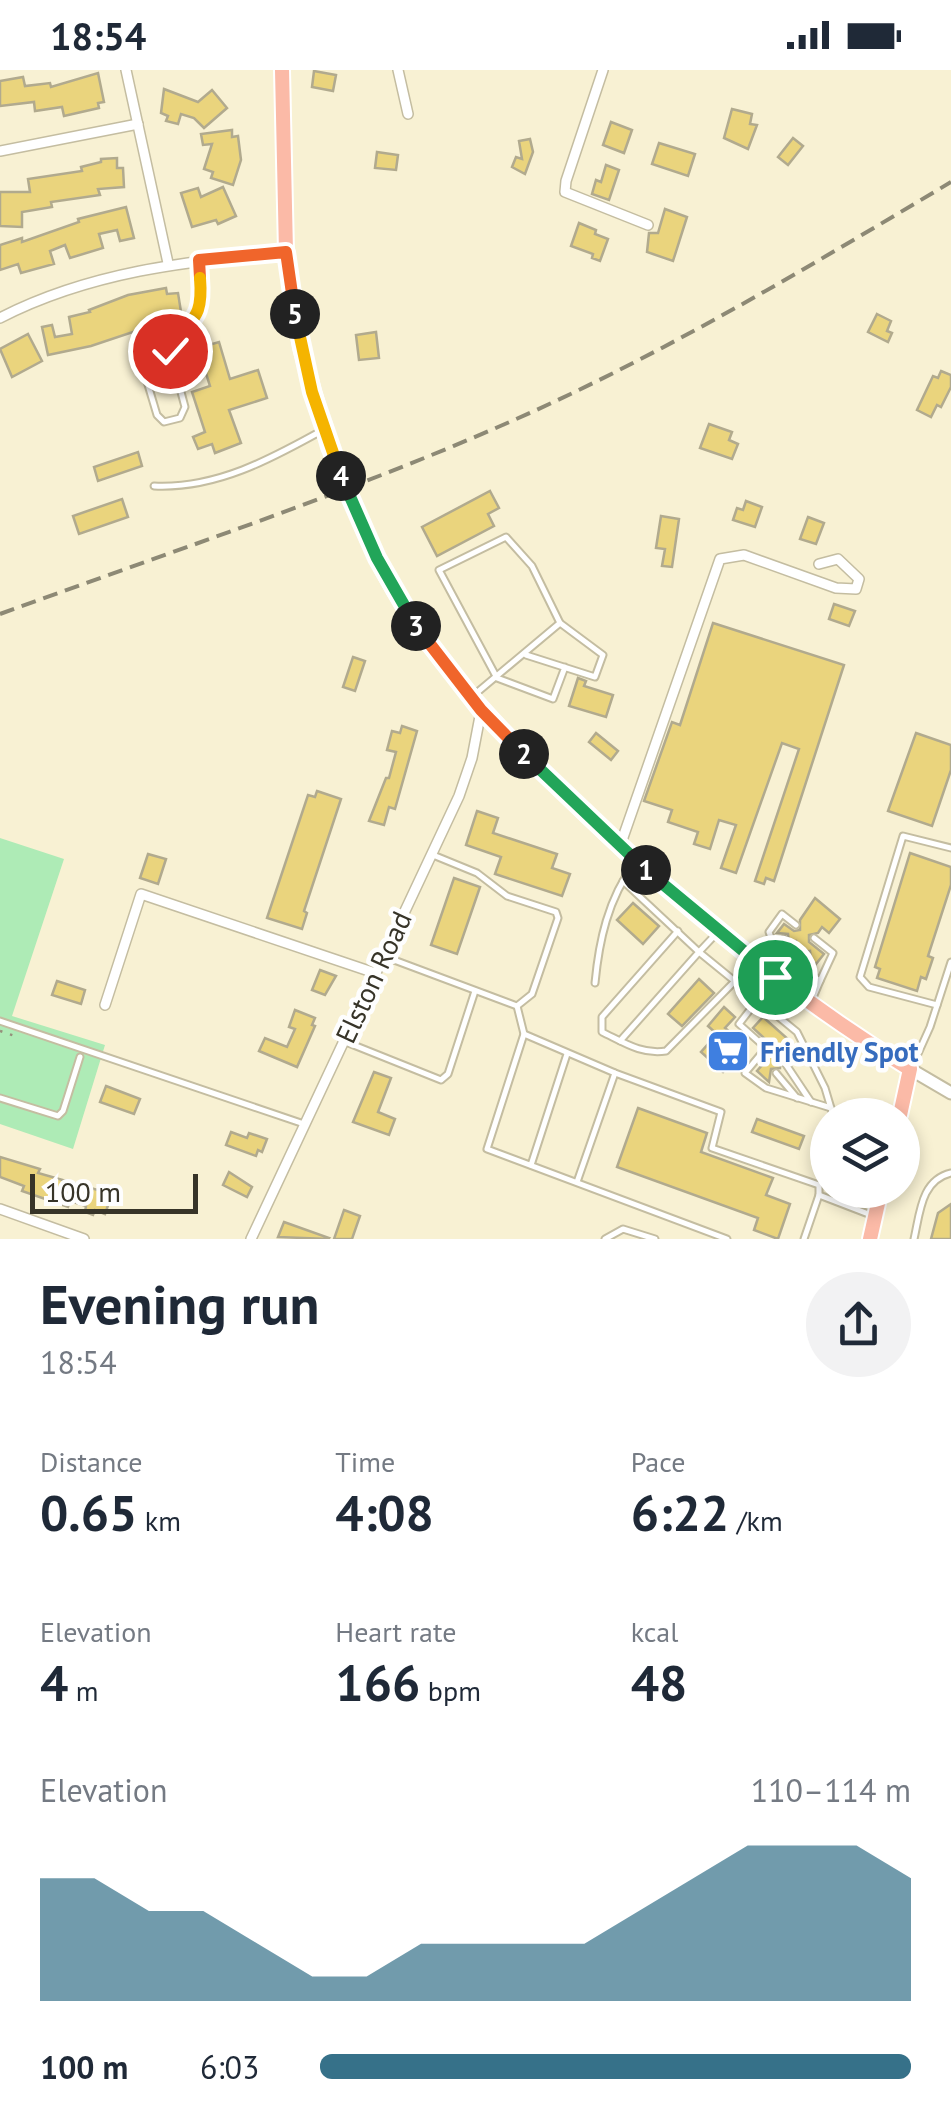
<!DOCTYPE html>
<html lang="en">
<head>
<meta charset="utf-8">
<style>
  :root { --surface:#fff; --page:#f2f2f3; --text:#1f2937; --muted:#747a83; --accent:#367189 }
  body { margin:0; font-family:"PT Sans",sans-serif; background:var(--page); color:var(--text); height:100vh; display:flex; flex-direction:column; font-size:38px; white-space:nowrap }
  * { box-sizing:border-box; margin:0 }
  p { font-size:32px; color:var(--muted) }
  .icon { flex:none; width:55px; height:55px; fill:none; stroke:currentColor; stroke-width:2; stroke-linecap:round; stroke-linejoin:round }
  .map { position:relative; height:1169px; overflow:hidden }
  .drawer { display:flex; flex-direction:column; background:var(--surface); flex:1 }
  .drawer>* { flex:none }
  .tools { position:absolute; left:810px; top:1028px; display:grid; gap:20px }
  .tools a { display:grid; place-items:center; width:110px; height:110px; border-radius:50%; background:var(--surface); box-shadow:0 5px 15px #0003; font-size:50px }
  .scale { position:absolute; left:30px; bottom:25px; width:168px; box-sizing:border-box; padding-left:10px; border:5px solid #373428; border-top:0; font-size:28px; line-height:35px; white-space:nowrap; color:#373428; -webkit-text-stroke:8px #fefefe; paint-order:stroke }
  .pin { position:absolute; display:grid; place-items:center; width:85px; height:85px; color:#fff; margin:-42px; border:5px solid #fff; border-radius:50%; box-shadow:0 2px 10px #0007 }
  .km { position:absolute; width:50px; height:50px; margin:-25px; border-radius:50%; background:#222; color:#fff; font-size:28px; line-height:50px; text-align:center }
  .round { display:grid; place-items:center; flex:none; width:105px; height:105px; border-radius:52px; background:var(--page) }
  .overview { display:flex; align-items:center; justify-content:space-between; height:170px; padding:0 40px }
  h1 { font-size:55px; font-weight:800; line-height:75px }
  .metrics { display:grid; grid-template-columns:repeat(3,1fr); gap:15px; height:170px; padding:10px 40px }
  .metrics div { display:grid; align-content:center }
  .metrics b { font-size:50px; font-weight:800 }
  .metrics small { font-size:28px; font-weight:400 }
  .metrics p { font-size:28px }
  .chart { height:280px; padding:20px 40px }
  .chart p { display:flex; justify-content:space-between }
  .chart svg { width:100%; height:180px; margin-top:10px; fill:var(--accent); opacity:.7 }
  ul { padding:0 40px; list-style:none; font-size:32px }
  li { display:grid; grid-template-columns:160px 120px 1fr; align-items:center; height:75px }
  li i { height:25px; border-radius:12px; background:var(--accent) }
  .status { display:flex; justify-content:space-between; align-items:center; height:70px; padding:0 50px; background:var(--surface); direction:ltr }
  .status svg { height:28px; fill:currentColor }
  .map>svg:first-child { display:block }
  .green { fill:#aeebb6 }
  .building { fill:#ead47d; stroke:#b1aa8e; stroke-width:2.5 }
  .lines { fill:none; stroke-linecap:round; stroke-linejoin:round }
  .service-casing { stroke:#c4bda1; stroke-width:9 }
  .minor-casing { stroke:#c4bda1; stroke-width:12 }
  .tertiary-casing { stroke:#c4bda1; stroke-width:15 }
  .primary-casing { stroke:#fff; stroke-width:18 }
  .path { stroke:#95907b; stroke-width:2.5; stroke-dasharray:2.5 8; stroke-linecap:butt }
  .service { stroke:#fff; stroke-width:5 }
  .minor { stroke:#fff; stroke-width:9 }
  .tertiary { stroke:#fff; stroke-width:11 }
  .primary { stroke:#fbbaa7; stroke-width:14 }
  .rail { stroke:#8d8975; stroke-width:4; stroke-dasharray:15 8; stroke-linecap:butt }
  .primary-bridge-casing { stroke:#fff; stroke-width:18; stroke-linecap:butt }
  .primary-bridge { stroke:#fbbaa7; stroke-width:14 }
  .split-1-casing { stroke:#fff; stroke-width:20 }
  .split-2-casing { stroke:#fff; stroke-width:20 }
  .split-3-casing { stroke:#fff; stroke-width:20 }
  .split-4-casing { stroke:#fff; stroke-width:20 }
  .split-5-casing { stroke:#fff; stroke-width:20 }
  .split-6-casing { stroke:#fff; stroke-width:20 }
  .split-7-casing { stroke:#fff; stroke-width:20 }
  .split-1 { stroke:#22a559; stroke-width:12 }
  .split-2 { stroke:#22a559; stroke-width:12 }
  .split-3 { stroke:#f0652b; stroke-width:12 }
  .split-4 { stroke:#22a559; stroke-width:12 }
  .split-5 { stroke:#f5b400; stroke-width:12 }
  .split-6 { stroke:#f0652b; stroke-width:12 }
  .split-7 { stroke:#f5b400; stroke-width:12 }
  .labels { text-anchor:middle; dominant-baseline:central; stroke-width:9; stroke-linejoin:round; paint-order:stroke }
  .street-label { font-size:28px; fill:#373428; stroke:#fefefe }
  .shop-label { font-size:28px; font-weight:bold; fill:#366cbe; stroke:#fefefe; text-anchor:start }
</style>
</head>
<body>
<div class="status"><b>18:54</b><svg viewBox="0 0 49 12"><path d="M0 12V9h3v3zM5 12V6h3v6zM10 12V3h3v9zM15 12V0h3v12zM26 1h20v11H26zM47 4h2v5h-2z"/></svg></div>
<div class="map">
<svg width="951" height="1169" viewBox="0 0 951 1169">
  <rect width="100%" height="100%" fill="#f8f1d3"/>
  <path class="green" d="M 0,768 L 64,789 L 12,946 L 105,975 L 73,1079 L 0,1054 Z"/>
  <g class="building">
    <path d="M 314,1 L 336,5 L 333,21 L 312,17 Z"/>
    <path d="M 98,3 L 104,32 L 98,33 L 99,38 L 64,46 L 62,37 L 35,41 L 34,32 L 0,36 L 0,11 L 23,7 L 25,16 L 50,13 L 51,17 Z"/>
    <path d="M 164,19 L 198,32 L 212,20 L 227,38 L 204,58 L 194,48 L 181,44 L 178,54 L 166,51 L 168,46 L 161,43 Z"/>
    <path d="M 732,39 L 752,44 L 750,54 L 757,55 L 748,79 L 724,68 Z"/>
    <path d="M 611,52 L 632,60 L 624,83 L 603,75 Z"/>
    <path d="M 232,60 L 232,67 L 238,66 L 241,90 L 233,115 L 211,108 L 213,102 L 204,99 L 212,74 L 203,75 L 201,64 Z"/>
    <path d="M 793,68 L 803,76 L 788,95 L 778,87 Z"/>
    <path d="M 530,69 L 533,82 L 525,104 L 512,97 L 516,87 L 522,89 L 519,71 Z"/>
    <path d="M 659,73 L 695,84 L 688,106 L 652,94 Z"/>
    <path d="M 377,82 L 398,85 L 396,100 L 375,98 Z"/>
    <path d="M 117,88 L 117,98 L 123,98 L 124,117 L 98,119 L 100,125 L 51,132 L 52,137 L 22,142 L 22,157 L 0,156 L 0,122 L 30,122 L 28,109 L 82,101 L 81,97 L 101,92 L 101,89 Z"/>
    <path d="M 606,95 L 619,100 L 609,130 L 592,124 L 596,110 L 601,112 Z"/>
    <path d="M 223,117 L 236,146 L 218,154 L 216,150 L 192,157 L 181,123 L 198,118 L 201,127 Z"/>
    <path d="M 126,137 L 134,168 L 120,171 L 117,160 L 99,164 L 103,178 L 70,188 L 65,175 L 50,181 L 54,194 L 21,203 L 18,194 L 0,200 L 0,175 L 22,168 L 22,172 L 79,152 L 78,149 Z"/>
    <path d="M 665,139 L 687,147 L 673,191 L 647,182 L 649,163 L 658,163 Z"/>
    <path d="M 579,153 L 596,160 L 595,164 L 608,169 L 600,191 L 592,188 L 593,184 L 571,176 Z"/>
    <path d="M 166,218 L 167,224 L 178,223 L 182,248 L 150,253 L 138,257 L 139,260 L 91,276 L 48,285 L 42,257 L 52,255 L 55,267 L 72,264 L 69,247 L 90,242 L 89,240 L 128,225 Z"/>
    <path d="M 877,244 L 891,251 L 887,261 L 892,263 L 888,272 L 868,262 Z"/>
    <path d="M 376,262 L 379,288 L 359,290 L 356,265 Z"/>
    <path d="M 28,264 L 42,291 L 12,307 L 0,279 Z"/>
    <path d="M 219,272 L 230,309 L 258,300 L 267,328 L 229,340 L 241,373 L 215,383 L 212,374 L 198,379 L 193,367 L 205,362 L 192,322 L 210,316 L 198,278 Z"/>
    <path d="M 941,301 L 951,305 L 951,317 L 941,337 L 937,335 L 931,347 L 917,340 L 933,306 L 938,308 Z"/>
    <path d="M 709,354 L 732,362 L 729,370 L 738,374 L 732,389 L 700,378 Z"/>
    <path d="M 138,382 L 142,396 L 98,411 L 94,397 Z"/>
    <path d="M 490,421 L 499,438 L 488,444 L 494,456 L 437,486 L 422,457 Z"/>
    <path d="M 122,429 L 128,447 L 79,464 L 73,446 Z"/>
    <path d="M 746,431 L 762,437 L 755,457 L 733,450 L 737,438 L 743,440 Z"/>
    <path d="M 661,446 L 679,449 L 672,497 L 662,496 L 665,479 L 656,478 Z"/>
    <path d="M 808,447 L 824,453 L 816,474 L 800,469 Z"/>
    <path d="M 834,534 L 855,541 L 849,556 L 829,549 Z"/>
    <path d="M 713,553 L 844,595 L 774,811 L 766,808 L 764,814 L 755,811 L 799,679 L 782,673 L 736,803 L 721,798 L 736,755 L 719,750 L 710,779 L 694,774 L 698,762 L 668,752 L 672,740 L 644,731 L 672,652 L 680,655 Z"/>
    <path d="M 353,587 L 365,591 L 355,621 L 343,617 Z"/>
    <path d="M 578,608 L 586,611 L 584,616 L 613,625 L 606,647 L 569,636 Z"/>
    <path d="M 402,656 L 417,661 L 395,739 L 389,737 L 384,755 L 369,751 L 386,708 L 389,708 L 396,682 L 387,680 L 392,661 L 400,663 Z"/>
    <path d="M 596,663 L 618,681 L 611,690 L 589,672 Z"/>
    <path d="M 916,663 L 951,675 L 951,700 L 932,756 L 888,741 Z"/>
    <path d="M 317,721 L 341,729 L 304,841 L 307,843 L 302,859 L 267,848 L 308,725 L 315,727 Z"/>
    <path d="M 477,741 L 498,748 L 493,763 L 557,784 L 552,798 L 570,804 L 562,826 L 495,804 L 501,787 L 466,775 Z"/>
    <path d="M 910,783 L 951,797 L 951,815 L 928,886 L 933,888 L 926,909 L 921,907 L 917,921 L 877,908 L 880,899 L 875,897 Z"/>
    <path d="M 148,784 L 166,789 L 158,814 L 140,808 Z"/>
    <path d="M 454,808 L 480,817 L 457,884 L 431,875 Z"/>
    <path d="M 815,828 L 840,849 L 829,863 L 822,857 L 818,863 L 809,865 L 809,872 L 824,884 L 816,894 L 811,890 L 810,881 L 801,882 L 796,871 L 789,873 L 788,864 L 777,863 L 784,854 L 794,861 L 800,860 L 800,850 Z"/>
    <path d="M 633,833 L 659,856 L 643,874 L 617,850 Z"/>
    <path d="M 320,900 L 336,906 L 325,925 L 312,920 Z"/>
    <path d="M 699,909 L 714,923 L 682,956 L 668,944 Z"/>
    <path d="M 57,911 L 85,920 L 81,934 L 52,925 Z"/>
    <path d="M 724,937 L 735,947 L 725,958 L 743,973 L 743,979 L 723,1002 L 701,982 L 717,964 L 708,956 Z"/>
    <path d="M 295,940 L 315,948 L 312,955 L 315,956 L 297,997 L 259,981 L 265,968 L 287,977 L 295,959 L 289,957 Z"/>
    <path d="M 763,947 L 798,978 L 789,988 L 781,988 L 780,998 L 771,999 L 769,1012 L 757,1001 L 776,979 L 753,958 Z"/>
    <path d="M 374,1002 L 391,1008 L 378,1042 L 395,1049 L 389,1065 L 353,1052 Z"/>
    <path d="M 106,1016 L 140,1029 L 134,1044 L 100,1032 Z"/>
    <path d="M 638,1038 L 707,1063 L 701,1082 L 773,1108 L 766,1125 L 790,1134 L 778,1169 L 754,1160 L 758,1148 L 617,1097 Z"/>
    <path d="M 757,1049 L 804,1066 L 799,1079 L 752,1062 Z"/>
    <path d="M 231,1062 L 247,1068 L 249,1063 L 267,1069 L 262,1082 L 258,1080 L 256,1086 L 226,1075 Z"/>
    <path d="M 0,1087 L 40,1099 L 38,1103 L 112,1124 L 105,1144 L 95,1140 L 93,1145 L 85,1142 L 86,1136 L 70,1131 L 68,1137 L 22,1121 L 24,1116 L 0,1107 Z"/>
    <path d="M 229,1102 L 252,1117 L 247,1127 L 223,1115 Z"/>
    <path d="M 951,1134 L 951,1169 L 931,1169 L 938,1143 Z"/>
    <path d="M 344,1140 L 360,1146 L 352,1169 L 334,1169 Z"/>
    <path d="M 284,1152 L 329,1168 L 328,1169 L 278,1167 Z"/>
  </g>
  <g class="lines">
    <g class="service-casing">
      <g id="service">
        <path d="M 170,284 L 145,292 L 143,298 L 157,345 L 164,352 L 180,348 L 185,337 L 170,281 L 196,249 L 201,236 L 199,193"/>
        <path d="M 154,416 C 216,419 271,389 323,360"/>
        <path d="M 526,585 L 595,607 L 603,585 L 560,553 L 532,496 L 506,467 L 439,500 L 497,608 L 553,629 L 565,597"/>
        <path d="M 474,625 L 560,553"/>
        <path d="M 678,861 L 602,947 L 602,962 C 623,972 642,985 666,981 L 734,912"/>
        <path d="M 716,864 L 699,882 L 797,962 L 825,1018 L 833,1045"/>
        <path d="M 814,868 L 833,883 L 820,911"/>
        <path d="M 784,869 L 776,881 L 820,911 L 812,930"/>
        <path d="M 386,887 L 517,936 L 532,924 L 558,848 L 556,842 L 507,826 L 477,803 L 433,785"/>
        <path d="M 787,888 L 794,877"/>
        <path d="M 763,894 L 776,881 L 769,862 L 782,844 L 796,855"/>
        <path d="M 799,897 L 806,886"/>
        <path d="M 773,910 L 739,954 L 766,978 L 745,1003 L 766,1018 L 831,1038"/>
        <path d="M 595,913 C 599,871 608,829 634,794"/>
        <path d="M 937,935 L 869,917 L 860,907 L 903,766 L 951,778"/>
        <path d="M 517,936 L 524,964 L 487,1079 L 727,1169"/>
        <path d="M 0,951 L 304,1054"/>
        <path d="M 524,964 L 615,1003 L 721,1042 L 712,1078 L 819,1115 L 819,1125"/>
        <path d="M 620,971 L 699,882 L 623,811"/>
        <path d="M 346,972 L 441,1010 L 448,1004 L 475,921"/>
        <path d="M 785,993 L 811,1032"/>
        <path d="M 912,997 L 930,957 L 951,892"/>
        <path d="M 776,1003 L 797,1028"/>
        <path d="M 0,1028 L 58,1046 L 63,1041 L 80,987"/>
        <path d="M 531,1095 L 567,984"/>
        <path d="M 577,1112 L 615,1003"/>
        <path d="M 605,1169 L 623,1159 L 655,1169"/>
        <path d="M 804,1169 L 819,1125 L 871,1145"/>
        <path d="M 914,1169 C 920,1143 921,1110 951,1103"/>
      </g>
    </g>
    <g class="minor-casing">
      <g id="minor">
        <path d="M 126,0 L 168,193"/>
        <path d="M 398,0 L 408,44"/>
        <path d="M 603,0 L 566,111 L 565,122 L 648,155"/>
        <path d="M 0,81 L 138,54"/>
        <path d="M 0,248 C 89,202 187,191 286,182"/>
        <path d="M 620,776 L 720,489 L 744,485 L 836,518 L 856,519 L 859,509 L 838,489 L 819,494"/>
        <path d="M 105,935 L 141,824 L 375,903"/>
        <path d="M 0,1139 L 84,1169"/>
        <path d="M 251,1169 L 459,726 L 472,688 L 481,641"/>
      </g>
    </g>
    <g class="tertiary-casing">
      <path id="tertiary" d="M 910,999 L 951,1023"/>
    </g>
    <g class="primary-casing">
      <g id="primary">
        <path d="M 282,0 L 286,182 L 301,278 L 329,377"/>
        <path d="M 368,469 C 413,570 483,643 561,720 C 667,825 783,921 910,999 L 900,1045"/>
        <path d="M 870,1169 L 881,1120"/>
      </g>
    </g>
    <path class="path" d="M 0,961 L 18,967"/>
    <use href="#service" class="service"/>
    <use href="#minor" class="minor"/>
    <use href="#tertiary" class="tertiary"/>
    <use href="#primary" class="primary"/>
    <path class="rail" d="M 0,544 C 178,479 359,420 532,342 C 677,276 815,193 951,112"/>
    <g class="primary-bridge-casing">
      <path id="primary-bridge" d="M 329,377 L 368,469"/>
    </g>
    <use href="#primary-bridge" class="primary-bridge"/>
  </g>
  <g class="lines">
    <g class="split-1-casing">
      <path id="split-1" d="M 646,800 L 775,907"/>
    </g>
    <g class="split-2-casing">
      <path id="split-2" d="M 524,684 L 646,800"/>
    </g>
    <g class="split-3-casing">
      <path id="split-3" d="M 416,556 L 481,640 L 524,684"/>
    </g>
    <g class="split-4-casing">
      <path id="split-4" d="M 341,406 L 377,488 L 416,556"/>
    </g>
    <g class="split-5-casing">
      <path id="split-5" d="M 295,244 L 312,322 L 341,406"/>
    </g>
    <g class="split-6-casing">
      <path id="split-6" d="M 200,208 L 199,190 L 286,182 L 295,244"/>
    </g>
    <g class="split-7-casing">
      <path id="split-7" d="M 170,281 C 186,246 204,257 200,208"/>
    </g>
    <use href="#split-1" class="split-1"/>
    <use href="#split-2" class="split-2"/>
    <use href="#split-3" class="split-3"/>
    <use href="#split-4" class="split-4"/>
    <use href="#split-5" class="split-5"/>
    <use href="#split-6" class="split-6"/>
    <use href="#split-7" class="split-7"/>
  </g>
  <defs>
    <g id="supermarket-square" transform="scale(2.25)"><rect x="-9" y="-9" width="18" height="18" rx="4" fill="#3f7fe0" stroke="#fefefe"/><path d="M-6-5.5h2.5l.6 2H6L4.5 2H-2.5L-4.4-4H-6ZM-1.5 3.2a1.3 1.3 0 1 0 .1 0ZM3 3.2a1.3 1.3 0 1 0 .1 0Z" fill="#fff"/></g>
  </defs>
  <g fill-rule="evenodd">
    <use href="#supermarket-square" x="728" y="981"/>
  </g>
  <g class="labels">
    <g class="street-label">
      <text transform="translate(373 907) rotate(-65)">Elston Road</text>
    </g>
    <g class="shop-label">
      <text x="760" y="981">Friendly Spot</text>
    </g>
  </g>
</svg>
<div class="tools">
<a><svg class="icon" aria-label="layers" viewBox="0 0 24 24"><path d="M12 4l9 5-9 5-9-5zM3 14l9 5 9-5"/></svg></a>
</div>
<div class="scale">100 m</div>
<div class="pin" style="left:775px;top:907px;background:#1e9e55"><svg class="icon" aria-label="arrive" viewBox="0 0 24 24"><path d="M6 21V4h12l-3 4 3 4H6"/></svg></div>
<div class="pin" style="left:170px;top:281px;background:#d93025"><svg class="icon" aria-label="check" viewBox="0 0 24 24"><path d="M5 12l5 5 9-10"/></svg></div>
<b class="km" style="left:646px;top:800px">1</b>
<b class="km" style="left:524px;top:684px">2</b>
<b class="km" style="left:416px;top:556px">3</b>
<b class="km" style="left:341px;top:406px">4</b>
<b class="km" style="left:295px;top:244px">5</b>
</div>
<section class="drawer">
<div class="overview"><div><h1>Evening run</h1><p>18:54</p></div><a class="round"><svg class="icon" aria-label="share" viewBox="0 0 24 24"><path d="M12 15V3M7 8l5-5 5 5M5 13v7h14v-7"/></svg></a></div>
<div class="metrics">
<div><p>Distance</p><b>0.65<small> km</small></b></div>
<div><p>Time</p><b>4:08</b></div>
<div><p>Pace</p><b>6:22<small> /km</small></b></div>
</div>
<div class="metrics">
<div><p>Elevation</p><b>4<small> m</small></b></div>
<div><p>Heart rate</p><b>166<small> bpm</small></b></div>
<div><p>kcal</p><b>48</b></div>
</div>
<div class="chart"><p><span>Elevation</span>110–114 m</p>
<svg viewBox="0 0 160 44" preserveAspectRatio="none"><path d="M0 44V14L10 14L20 22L30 22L40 30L50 38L60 38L70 30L80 30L90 30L100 30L110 22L120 14L130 6L140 6L150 6L160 14V44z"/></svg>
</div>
<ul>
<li><b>100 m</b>6:03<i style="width:100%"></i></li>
</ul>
</section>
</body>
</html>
